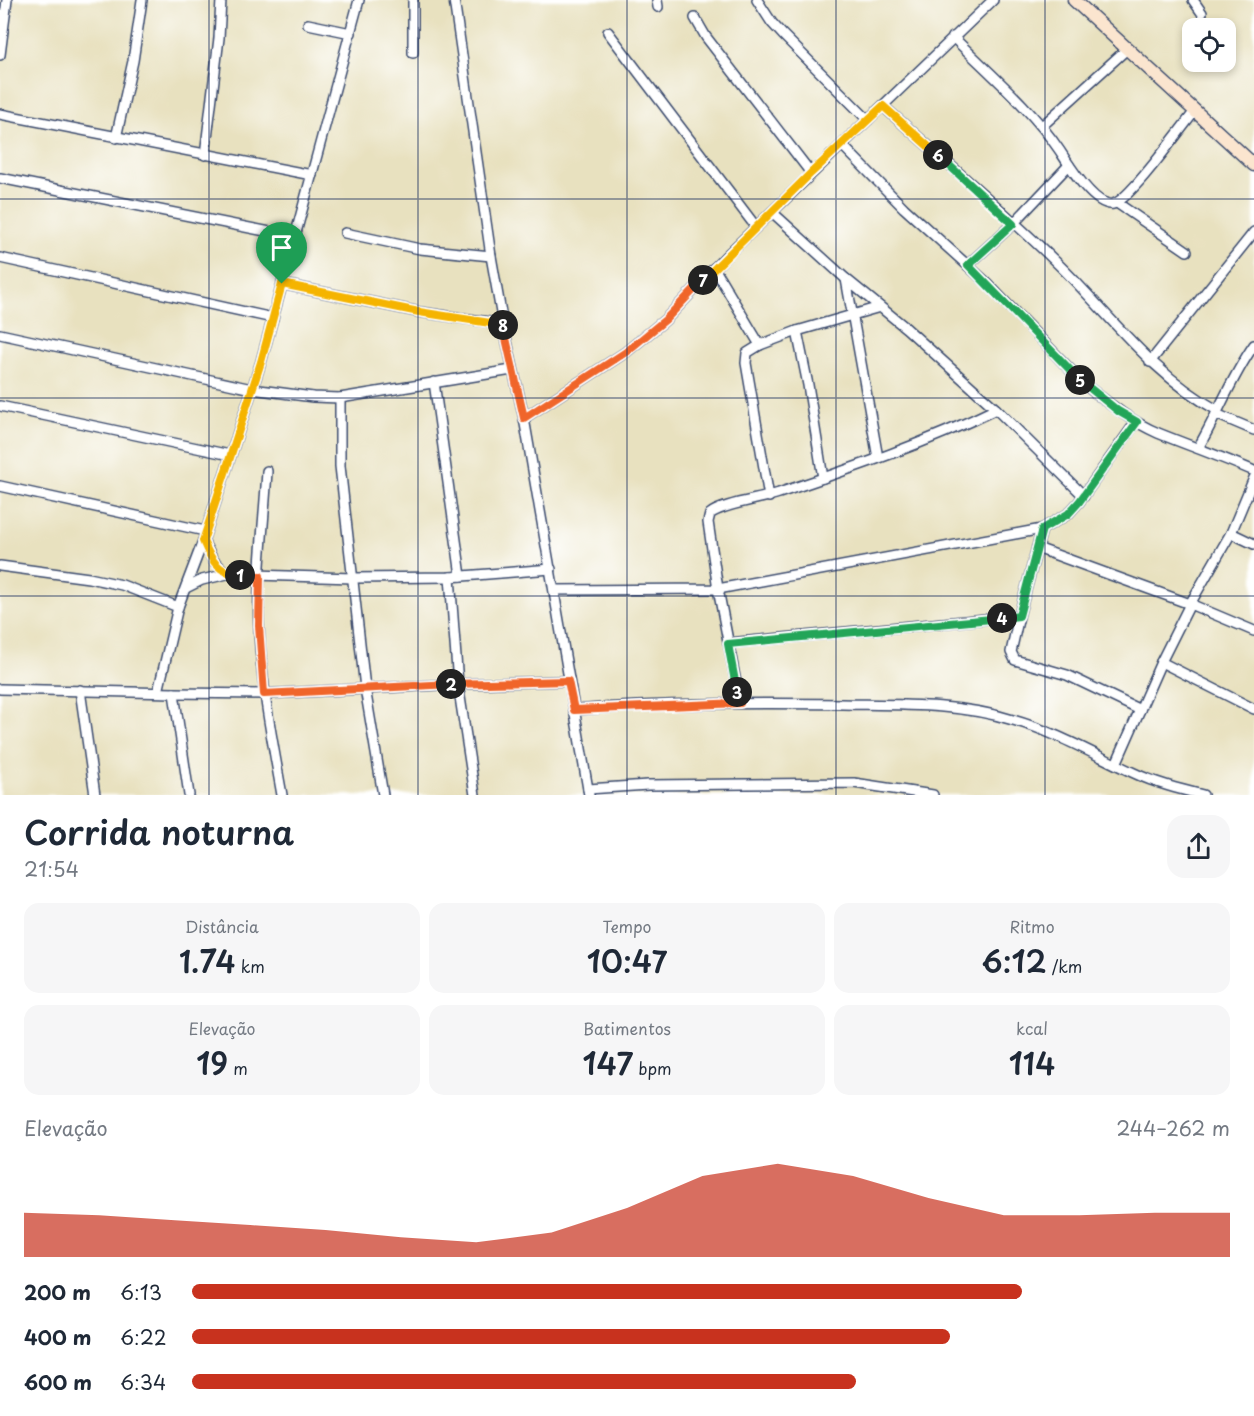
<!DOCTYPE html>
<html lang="pt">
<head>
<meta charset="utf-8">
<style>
  :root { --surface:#fff; --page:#f6f6f7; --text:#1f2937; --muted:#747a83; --accent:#c8321e }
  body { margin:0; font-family:"Playpen Sans",sans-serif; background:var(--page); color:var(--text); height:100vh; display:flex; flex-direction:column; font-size:22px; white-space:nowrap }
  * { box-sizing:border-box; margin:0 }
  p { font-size:20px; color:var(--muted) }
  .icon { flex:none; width:33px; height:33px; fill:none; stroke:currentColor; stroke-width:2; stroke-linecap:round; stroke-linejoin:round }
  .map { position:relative; height:795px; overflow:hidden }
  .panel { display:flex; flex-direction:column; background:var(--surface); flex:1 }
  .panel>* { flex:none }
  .fabs { position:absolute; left:1182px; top:18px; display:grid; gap:12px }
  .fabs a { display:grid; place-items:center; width:54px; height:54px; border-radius:12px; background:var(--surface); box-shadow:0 3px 9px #0003; font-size:30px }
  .pin { position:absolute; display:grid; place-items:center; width:51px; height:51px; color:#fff; margin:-62px -26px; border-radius:50% 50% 50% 0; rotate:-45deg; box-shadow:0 0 6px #0007 }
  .pin .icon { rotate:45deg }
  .km { position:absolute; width:30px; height:30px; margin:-15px; border-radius:50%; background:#222; color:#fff; font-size:16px; line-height:30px; text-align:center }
  .round { display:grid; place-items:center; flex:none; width:63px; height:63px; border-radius:18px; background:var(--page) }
  .overview { display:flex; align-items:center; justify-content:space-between; height:102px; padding:0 24px }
  h1 { font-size:33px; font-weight:600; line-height:45px }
  .stats { display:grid; grid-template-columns:repeat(3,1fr); gap:9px; height:102px; padding:6px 24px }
  .stats div { display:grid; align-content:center; border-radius:15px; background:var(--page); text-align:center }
  .stats b { font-size:30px; font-weight:600 }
  .stats small { font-size:16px; font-weight:400 }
  .stats p { font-size:16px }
  .chart { height:168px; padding:12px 24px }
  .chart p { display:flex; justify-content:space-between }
  .chart svg { width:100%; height:108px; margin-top:6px; fill:var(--accent); opacity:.7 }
  ul { padding:0 24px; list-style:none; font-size:20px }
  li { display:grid; grid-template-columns:96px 72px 1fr; align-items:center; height:45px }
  li i { height:15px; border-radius:8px; background:var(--accent) }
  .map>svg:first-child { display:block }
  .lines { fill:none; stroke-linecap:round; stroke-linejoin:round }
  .street-casing { stroke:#3a4a6d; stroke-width:12 }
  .secondary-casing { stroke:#3a4a6d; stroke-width:15 }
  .street { stroke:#fff; stroke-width:9 }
  .secondary { stroke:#fbe5cf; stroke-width:12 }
  .split-1-casing { stroke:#fff; stroke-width:12 }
  .split-2-casing { stroke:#fff; stroke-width:12 }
  .split-3-casing { stroke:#fff; stroke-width:12 }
  .split-4-casing { stroke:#fff; stroke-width:12 }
  .split-5-casing { stroke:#fff; stroke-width:12 }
  .split-6-casing { stroke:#fff; stroke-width:12 }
  .split-7-casing { stroke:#fff; stroke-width:12 }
  .split-8-casing { stroke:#fff; stroke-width:12 }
  .split-9-casing { stroke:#fff; stroke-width:12 }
  .split-1 { stroke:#f5b400; stroke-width:8 }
  .split-2 { stroke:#f0652b; stroke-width:8 }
  .split-3 { stroke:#f0652b; stroke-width:8 }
  .split-4 { stroke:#22a559; stroke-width:8 }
  .split-5 { stroke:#22a559; stroke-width:8 }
  .split-6 { stroke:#22a559; stroke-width:8 }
  .split-7 { stroke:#f5b400; stroke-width:8 }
  .split-8 { stroke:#f0652b; stroke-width:8 }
  .split-9 { stroke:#f5b400; stroke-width:8 }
  .grid { fill:none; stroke:#1b2f5e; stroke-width:1.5; stroke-opacity:0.55 }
</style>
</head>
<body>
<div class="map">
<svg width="1254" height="795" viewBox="0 0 1254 795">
  <rect width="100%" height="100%" fill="#fff"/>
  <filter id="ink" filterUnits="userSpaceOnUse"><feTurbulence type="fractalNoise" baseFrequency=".0167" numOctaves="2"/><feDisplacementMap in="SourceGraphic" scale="12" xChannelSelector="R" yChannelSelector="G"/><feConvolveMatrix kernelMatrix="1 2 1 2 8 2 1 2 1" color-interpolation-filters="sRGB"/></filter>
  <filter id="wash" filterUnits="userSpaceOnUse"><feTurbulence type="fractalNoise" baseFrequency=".008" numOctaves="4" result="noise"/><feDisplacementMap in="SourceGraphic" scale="24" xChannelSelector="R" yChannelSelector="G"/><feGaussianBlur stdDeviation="1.35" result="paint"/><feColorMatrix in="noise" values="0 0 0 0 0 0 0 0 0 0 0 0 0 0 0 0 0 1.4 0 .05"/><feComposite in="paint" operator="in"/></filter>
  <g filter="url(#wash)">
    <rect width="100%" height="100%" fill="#e8e1bf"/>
  </g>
  <g filter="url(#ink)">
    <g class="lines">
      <g class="street-casing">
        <g id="street">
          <path d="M 413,0 L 413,53"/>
          <path d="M 454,0 L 491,256 L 503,324 L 524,418 L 589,795"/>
          <path d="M 657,0 L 658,7"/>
          <path d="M 757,0 L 772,23 L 783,35 L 868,120"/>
          <path d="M 1193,0 L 1202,13"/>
          <path d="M 695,18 L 706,37 L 811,173"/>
          <path d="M 308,24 L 351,33"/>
          <path d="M 608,32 L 756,227"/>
          <path d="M 953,37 C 989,73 1031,108 1060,151 C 1069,165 1094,207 1113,204 C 1129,201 1182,127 1195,111"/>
          <path d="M 0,55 L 7,0"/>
          <path d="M 883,106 C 941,158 1001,208 1056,262 C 1109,313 1151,374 1217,410"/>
          <path d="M 0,114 L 312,175"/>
          <path d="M 1042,126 L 1127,49"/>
          <path d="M 116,138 L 133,61 L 142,0"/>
          <path d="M 842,145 L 904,208 L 986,282 L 1084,384 C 1107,402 1130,421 1158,433 C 1190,446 1222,457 1254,471"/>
          <path d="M 205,155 L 219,38 L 221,0"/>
          <path d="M 0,178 L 295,237"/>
          <path d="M 1117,203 L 1187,251"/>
          <path d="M 772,212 L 846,279 L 906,328 L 996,409 L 1084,496"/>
          <path d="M 345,233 L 420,249 L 491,256"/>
          <path d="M 0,258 L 273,318"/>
          <path d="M 968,265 L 1013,224 L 1069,165"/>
          <path d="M 714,268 L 760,345"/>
          <path d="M 846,279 L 878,458"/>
          <path d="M 282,284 L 419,312 L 503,324"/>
          <path d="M 797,331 L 808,385 L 823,478"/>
          <path d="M 0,334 L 252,389 L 313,397 L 340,398 L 512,370"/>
          <path d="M 1150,362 L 1254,232"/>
          <path d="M 434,382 L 461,576"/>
          <path d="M 340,398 L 340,466 L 365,688 L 383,795"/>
          <path d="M 0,406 L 230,455"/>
          <path d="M 1216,414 L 1254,430"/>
          <path d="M 524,418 L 626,352 L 665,320 L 727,255 L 993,0"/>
          <path d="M 1198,448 C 1218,414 1231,378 1254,345"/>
          <path d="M 267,471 C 264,523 257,575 259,627 C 261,684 272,739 282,795"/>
          <path d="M 0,486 L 205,531"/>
          <path d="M 769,497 L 746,363 L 747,353 L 760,345 L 797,331 L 880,307"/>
          <path d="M 1042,529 L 1037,548 L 1190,604 L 1254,631"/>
          <path d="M 1231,533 L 1254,544"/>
          <path d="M 203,541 L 213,560 L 227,574 L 353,578 L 450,577 L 551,569"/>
          <path d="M 0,566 L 89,578 L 122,585 L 178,607"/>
          <path d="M 450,577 L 458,684 L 475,795"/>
          <path d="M 186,588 L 202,580 L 227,574"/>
          <path d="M 554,590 L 718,589 L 1042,529 L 1068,514 L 1079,502 L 1136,422"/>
          <path d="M 1019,616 L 1011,652 L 1015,660 L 1067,675 L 1140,710"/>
          <path d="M 728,643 L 1019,616 L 1037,548"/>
          <path d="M 1161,662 L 1254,709"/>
          <path d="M 0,689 L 174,693 L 264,694 L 458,684 L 568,681"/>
          <path d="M 80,690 L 95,795"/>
          <path d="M 158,692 L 178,607 L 203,541 L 261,362 L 359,0"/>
          <path d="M 174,693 L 189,795"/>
          <path d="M 740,703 L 718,589 L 708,522 L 710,514 C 722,504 763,499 779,493 C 853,468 927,443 996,409"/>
          <path d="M 574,710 C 663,703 752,703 842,704 C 899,705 958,703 1013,720 C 1056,732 1093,754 1134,773 C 1155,783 1179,789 1203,795"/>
          <path d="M 1116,764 L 1161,662 L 1190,604 L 1231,533 L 1254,478"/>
          <path d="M 588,789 L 648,785 L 854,783 L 933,795"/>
        </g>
      </g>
      <g class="secondary-casing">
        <path id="secondary" d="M 1074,0 L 1254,165"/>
      </g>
      <use href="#street" class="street"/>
      <use href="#secondary" class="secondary"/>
    </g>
  </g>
  <g class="lines" filter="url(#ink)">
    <g class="split-1-casing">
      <path id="split-1" d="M 240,575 C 218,573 211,560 203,541 L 261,362 L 282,284"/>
    </g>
    <g class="split-2-casing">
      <path id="split-2" d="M 240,575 L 260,576 L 259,626 L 264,694 L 451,684"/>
    </g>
    <g class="split-3-casing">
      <path id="split-3" d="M 451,684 L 568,681 L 574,710 L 740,703 L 737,692"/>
    </g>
    <g class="split-4-casing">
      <path id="split-4" d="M 737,692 L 728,644 L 1002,618"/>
    </g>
    <g class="split-5-casing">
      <path id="split-5" d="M 1002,618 L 1019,616 L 1042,529 L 1068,514 L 1079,502 L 1137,422 L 1118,411 L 1080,380"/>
    </g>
    <g class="split-6-casing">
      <path id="split-6" d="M 938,155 L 1013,224 L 968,265 L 1080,380"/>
    </g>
    <g class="split-7-casing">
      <path id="split-7" d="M 703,280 L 811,173 L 883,106 L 938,155"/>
    </g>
    <g class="split-8-casing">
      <path id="split-8" d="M 503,325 L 524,418 L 626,352 L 665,320 L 703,280"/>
    </g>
    <g class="split-9-casing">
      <path id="split-9" d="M 282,284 L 419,312 L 503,325"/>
    </g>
    <use href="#split-1" class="split-1"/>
    <use href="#split-2" class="split-2"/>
    <use href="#split-3" class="split-3"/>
    <use href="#split-4" class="split-4"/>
    <use href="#split-5" class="split-5"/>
    <use href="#split-6" class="split-6"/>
    <use href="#split-7" class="split-7"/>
    <use href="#split-8" class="split-8"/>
    <use href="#split-9" class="split-9"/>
  </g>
  <path class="grid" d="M 209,0 L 209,795M 418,0 L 418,795M 627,0 L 627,795M 836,0 L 836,795M 1045,0 L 1045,795M 0,199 L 1254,199M 0,398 L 1254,398M 0,596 L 1254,596"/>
</svg>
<div class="fabs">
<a><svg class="icon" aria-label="locate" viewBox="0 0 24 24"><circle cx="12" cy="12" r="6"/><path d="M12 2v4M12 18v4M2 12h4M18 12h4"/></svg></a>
</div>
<div class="pin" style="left:282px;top:284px;background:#1e9e55"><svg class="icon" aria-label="arrive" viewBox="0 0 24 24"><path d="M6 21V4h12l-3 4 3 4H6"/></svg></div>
<b class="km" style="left:240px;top:575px">1</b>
<b class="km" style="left:451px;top:684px">2</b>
<b class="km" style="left:737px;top:692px">3</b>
<b class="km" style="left:1002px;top:618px">4</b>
<b class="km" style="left:1080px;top:380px">5</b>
<b class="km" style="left:938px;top:155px">6</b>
<b class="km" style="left:703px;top:280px">7</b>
<b class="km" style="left:503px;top:325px">8</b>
</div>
<section class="panel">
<div class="overview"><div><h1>Corrida noturna</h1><p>21:54</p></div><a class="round"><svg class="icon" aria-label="share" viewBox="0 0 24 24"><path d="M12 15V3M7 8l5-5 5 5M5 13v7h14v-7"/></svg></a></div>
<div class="stats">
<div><p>Distância</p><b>1.74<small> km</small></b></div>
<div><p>Tempo</p><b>10:47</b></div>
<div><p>Ritmo</p><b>6:12<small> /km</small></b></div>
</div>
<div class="stats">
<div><p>Elevação</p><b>19<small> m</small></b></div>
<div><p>Batimentos</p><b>147<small> bpm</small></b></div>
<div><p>kcal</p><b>114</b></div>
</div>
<div class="chart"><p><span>Elevação</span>244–262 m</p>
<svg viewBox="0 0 160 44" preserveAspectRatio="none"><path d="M0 44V26L10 27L20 29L30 31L40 33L50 36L60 38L70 34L80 24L90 11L100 6L110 11L120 20L130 27L140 27L150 26L160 26V44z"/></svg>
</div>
<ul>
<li><b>200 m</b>6:13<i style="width:80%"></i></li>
<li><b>400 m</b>6:22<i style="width:73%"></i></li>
<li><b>600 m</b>6:34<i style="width:64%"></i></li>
</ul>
</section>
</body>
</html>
